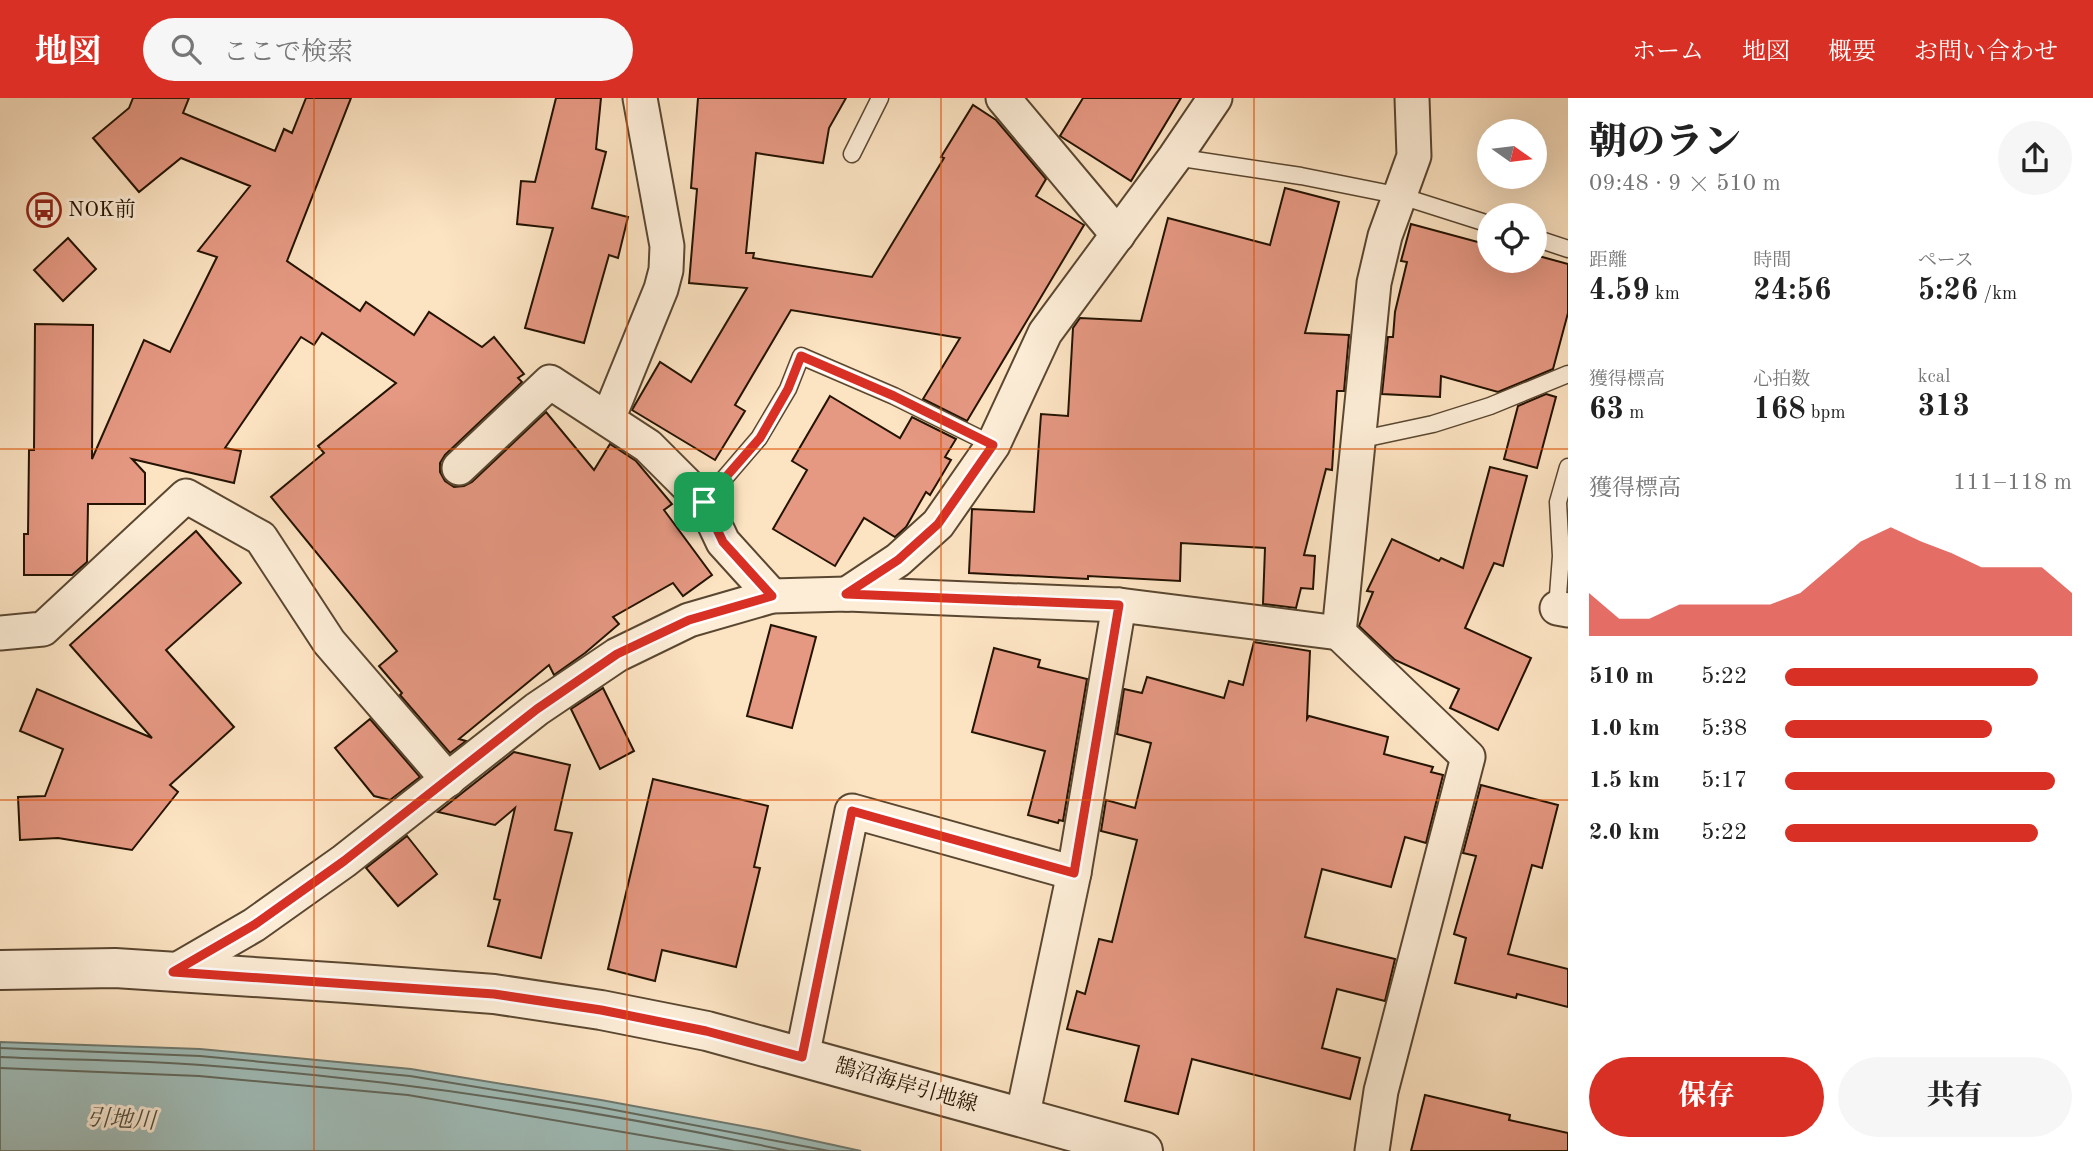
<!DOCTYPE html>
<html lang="ja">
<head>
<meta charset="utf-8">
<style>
  :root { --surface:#fff; --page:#f6f6f6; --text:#222; --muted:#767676; --accent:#d93025 }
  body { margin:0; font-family:"Old Standard TT","Noto Serif JP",serif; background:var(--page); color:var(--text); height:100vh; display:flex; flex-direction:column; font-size:26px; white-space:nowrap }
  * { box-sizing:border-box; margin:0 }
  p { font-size:23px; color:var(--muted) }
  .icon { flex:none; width:38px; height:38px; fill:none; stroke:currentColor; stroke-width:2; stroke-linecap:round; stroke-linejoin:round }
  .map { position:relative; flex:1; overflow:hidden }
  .panel { display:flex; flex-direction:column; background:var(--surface); width:525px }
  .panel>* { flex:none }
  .needle { width:46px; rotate:104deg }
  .tools { position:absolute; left:1477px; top:21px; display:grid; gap:14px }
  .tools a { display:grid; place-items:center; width:70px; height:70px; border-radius:50%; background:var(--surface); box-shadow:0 7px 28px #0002; font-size:35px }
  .pin { position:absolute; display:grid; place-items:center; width:60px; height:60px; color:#fff; margin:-30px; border-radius:14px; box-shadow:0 4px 10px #0006 }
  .round { display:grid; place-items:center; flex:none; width:74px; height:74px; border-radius:37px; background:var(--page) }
  .overview { display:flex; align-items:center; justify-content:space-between; height:119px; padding:0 21px }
  h1 { font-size:38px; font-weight:800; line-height:52px }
  .figures { display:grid; grid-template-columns:repeat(3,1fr); gap:10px; height:119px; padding:7px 21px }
  .figures div { display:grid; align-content:center }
  .figures b { font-size:30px; font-weight:800 }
  .figures small { font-size:19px; font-weight:400 }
  .figures p { font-size:19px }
  .chart { height:196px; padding:14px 21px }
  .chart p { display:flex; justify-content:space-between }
  .chart svg { width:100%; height:126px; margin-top:7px; fill:var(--accent); opacity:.7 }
  .cta { display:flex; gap:14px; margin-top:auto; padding:14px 21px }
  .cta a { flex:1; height:80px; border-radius:42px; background:var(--accent); color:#fff; font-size:28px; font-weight:800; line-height:80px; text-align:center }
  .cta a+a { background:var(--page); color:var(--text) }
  ul { padding:0 21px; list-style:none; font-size:23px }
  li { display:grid; grid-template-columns:112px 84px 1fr; align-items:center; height:52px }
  li i { height:18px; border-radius:9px; background:var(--accent) }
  header { display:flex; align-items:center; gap:42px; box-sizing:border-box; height:98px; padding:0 35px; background:var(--accent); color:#fff }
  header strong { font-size:33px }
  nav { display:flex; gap:38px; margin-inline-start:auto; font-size:24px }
  .search { width:490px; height:63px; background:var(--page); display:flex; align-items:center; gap:18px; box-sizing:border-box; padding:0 24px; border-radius:38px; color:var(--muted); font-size:26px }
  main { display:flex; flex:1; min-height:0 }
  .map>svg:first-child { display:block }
  .water { fill:#a0bdb9; stroke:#6e796f; stroke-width:2 }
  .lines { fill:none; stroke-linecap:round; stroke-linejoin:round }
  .shore { stroke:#62685d; stroke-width:2 }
  .building { fill:#e59882; stroke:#241301; stroke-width:2 }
  .service-casing { stroke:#5a4731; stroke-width:19 }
  .minor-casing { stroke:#5a4731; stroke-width:37 }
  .tertiary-casing { stroke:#5a4731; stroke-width:42 }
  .service { stroke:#fdedd7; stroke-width:16 }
  .minor { stroke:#fdedd7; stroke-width:33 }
  .tertiary { stroke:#fdedd7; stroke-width:38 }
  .route-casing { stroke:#fff; stroke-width:14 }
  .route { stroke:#d93025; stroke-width:9 }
  .grid { fill:none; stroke:#de560b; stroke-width:2; stroke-opacity:0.55 }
  .labels { text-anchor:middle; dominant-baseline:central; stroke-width:6; stroke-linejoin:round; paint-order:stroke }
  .poi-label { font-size:21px; fill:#241301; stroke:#fdedd7; text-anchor:start }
  .street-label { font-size:21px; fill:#241301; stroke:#fdedd7 }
  .water-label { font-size:23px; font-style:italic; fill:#4f4e41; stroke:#fdedd7 }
</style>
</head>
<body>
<header>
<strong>地図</strong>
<div class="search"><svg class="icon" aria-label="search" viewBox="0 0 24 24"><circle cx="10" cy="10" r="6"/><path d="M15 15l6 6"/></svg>ここで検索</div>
<nav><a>ホーム</a><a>地図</a><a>概要</a><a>お問い合わせ</a></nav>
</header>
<main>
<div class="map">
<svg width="1568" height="1053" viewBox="0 0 1568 1053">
  <rect width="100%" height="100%" fill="#fce3c2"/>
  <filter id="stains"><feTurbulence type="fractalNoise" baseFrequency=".00286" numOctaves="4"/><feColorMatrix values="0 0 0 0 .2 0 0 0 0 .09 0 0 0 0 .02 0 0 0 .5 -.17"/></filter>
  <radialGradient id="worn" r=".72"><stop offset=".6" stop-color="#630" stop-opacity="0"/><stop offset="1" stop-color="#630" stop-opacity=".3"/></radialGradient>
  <path class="water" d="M 0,944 L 200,951 L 411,971 L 601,1002 L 769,1033 L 861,1053 L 0,1053 Z"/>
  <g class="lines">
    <g class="shore">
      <path d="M 0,950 L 200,958 L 410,978 L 599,1009 L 829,1053"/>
      <path d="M 0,959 C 67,962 134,962 201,967 C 398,982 595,1011 788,1053"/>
      <path d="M 0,970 L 199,978 L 408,997 L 733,1053"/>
    </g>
  </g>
  <g class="building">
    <path d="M 133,0 L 189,0 L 183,15 L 275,53 L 284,31 L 292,35 L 306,0 L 351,0 L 287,163 L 360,213 L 366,204 L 414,237 L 429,214 L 482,249 L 494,239 L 524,276 L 518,280 L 522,284 L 445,357 L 440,365 L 440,374 L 445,383 L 454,389 L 464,388 L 472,384 L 546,314 L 594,372 L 610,346 L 636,363 L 672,406 L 664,412 L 712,477 L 683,498 L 673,485 L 613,519 L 619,526 L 585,555 L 554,577 L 549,567 L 459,641 L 466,643 L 450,655 L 400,597 L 402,595 L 379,568 L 397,553 L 271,399 L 324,355 L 318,348 L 396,285 L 322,235 L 314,247 L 301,239 L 225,350 L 241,353 L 234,385 L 132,361 L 145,375 L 145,406 L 88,406 L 87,464 L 72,477 L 24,477 L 24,436 L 28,436 L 29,352 L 34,352 L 35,226 L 93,227 L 92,361 L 144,242 L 170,254 L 217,159 L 198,153 L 250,88 L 181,60 L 139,94 L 93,40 L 129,10 Z"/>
    <path d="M 556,0 L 601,0 L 596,51 L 606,54 L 592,110 L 628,119 L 618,160 L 609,157 L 584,245 L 525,230 L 553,130 L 517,126 L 521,83 L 535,84 Z"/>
    <path d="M 698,0 L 846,0 L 829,30 L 823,65 L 756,55 L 746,155 L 754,155 L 753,160 L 872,179 L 944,60 L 941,59 L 973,7 L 996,22 L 1046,81 L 1036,98 L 1084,127 L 967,323 L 923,301 L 960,240 L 791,212 L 735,307 L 745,313 L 715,362 L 632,312 L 660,264 L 691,284 L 747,190 L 689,185 L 697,91 L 691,90 Z"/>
    <path d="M 1083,0 L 1181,0 L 1131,83 L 1060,38 Z"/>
    <path d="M 1285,90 L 1339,104 L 1305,235 L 1349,237 L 1344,293 L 1337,293 L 1332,372 L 1326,371 L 1304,457 L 1315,458 L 1313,491 L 1301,490 L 1296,510 L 1263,506 L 1265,450 L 1181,445 L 1180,483 L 1088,478 L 1088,481 L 969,475 L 972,411 L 1034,414 L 1041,316 L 1068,318 L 1073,230 L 1080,220 L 1141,223 L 1168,120 L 1270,147 Z"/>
    <path d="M 1411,126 L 1489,147 L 1489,163 L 1535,163 L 1535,157 L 1568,166 L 1568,215 L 1553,271 L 1498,294 L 1441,278 L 1440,299 L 1382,296 L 1388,239 L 1393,239 L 1395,214 L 1407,164 L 1401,163 Z"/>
    <path d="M 68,140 L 96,171 L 63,203 L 34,172 Z"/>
    <path d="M 1546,296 L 1556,299 L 1537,370 L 1504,361 L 1518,308 Z"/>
    <path d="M 830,298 L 900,340 L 912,319 L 956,341 L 945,359 L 951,362 L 930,397 L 926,394 L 906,429 L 895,439 L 864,420 L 835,468 L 773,431 L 807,372 L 792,363 Z"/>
    <path d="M 1490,369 L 1527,378 L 1503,468 L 1494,465 L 1465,530 L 1531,560 L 1498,632 L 1450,610 L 1459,591 L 1395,562 L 1359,528 L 1373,494 L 1367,493 L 1392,441 L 1439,463 L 1441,460 L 1463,470 Z"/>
    <path d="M 196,433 L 241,485 L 166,552 L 234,629 L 170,687 L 178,694 L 132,752 L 58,740 L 20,742 L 18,699 L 45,698 L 63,651 L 20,633 L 37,591 L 152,640 L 70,547 Z"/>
    <path d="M 771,527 L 816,539 L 792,630 L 747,618 Z"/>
    <path d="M 1254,544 L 1310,553 L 1307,621 L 1309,618 L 1388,639 L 1384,656 L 1433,669 L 1431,674 L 1443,677 L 1426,745 L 1405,739 L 1391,789 L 1322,771 L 1305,839 L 1395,861 L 1385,903 L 1337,891 L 1322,950 L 1360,960 L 1350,1001 L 1192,961 L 1178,1016 L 1125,1003 L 1139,948 L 1067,931 L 1077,893 L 1085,896 L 1099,841 L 1112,844 L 1137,742 L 1101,733 L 1106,702 L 1135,710 L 1151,645 L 1117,636 L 1124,591 L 1142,595 L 1147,579 L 1224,600 L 1229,583 L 1243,587 Z"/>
    <path d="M 994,550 L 1040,562 L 1038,569 L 1087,581 L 1063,723 L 1059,722 L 1058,725 L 1028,717 L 1045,653 L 972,634 Z"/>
    <path d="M 603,590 L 634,653 L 600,671 L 571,611 Z"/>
    <path d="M 370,621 L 420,679 L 390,702 L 374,698 L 335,650 Z"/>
    <path d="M 514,654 L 570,667 L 555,732 L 572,735 L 541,860 L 488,848 L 500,802 L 494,801 L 515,710 L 495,727 L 438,714 Z"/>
    <path d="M 653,681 L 768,708 L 754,769 L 760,770 L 736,869 L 662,852 L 655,883 L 608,871 Z"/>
    <path d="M 1481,687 L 1558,707 L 1542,770 L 1532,767 L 1508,856 L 1568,871 L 1568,909 L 1517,896 L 1516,900 L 1455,885 L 1466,840 L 1454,836 L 1476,758 L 1463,755 Z"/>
    <path d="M 407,738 L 437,776 L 398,808 L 366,770 Z"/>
    <path d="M 1425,997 L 1510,1017 L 1509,1022 L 1568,1035 L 1568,1053 L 1411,1053 Z"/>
  </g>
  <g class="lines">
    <g class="service-casing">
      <g id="service">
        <path d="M 852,56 L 880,0"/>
        <path d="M 1175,59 L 1301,78 L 1401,98 L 1489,126"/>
        <path d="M 1535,140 L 1568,151"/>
        <path d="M 1358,342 L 1433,326 L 1490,308 L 1568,276"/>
        <path d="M 704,404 L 759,340 L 788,291 L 801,258 L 894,298 L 993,347"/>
        <path d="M 1557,510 L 1561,458 L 1558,404 L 1568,369"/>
      </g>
    </g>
    <g class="minor-casing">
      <g id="minor">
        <path d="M 1003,0 L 1118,137"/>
        <path d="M 608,321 L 661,191 L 666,172 L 667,148 L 640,0"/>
        <path d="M 459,370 L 550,284 L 648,348 L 704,404 L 723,444 L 772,498"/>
        <path d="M 847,496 L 898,462 L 938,426 L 993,347 L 1045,235 L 1175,59 L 1215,0"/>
        <path d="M 1557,510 L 1568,512"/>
        <path d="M 0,535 L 43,531 L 186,398 L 261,440 L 329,544 L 448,682"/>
        <path d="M 173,874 L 254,827 L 344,763 L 537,611 L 617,557 L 689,522 L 772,498 L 847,496 L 1119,507 L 1339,535"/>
        <path d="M 802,959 L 852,713 L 1074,775"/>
        <path d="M 1022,1020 L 1074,775 L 1119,507"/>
        <path d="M 1372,1053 L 1381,993 L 1468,659 L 1339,535 L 1374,185 L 1385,138 L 1414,58 L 1412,0"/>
      </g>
    </g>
    <g class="tertiary-casing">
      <path id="tertiary" d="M 0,872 L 115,870 L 346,885 L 494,896 L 601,912 L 707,933 L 1143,1053"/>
    </g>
    <use href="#service" class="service"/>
    <use href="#minor" class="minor"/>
    <use href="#tertiary" class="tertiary"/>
  </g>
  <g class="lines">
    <g class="route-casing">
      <path id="route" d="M 801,258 L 894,298 L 993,347 L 938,426 L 898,462 L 846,496 L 1119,507 L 1074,775 L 852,713 L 802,959 L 706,933 L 601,912 L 494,896 L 173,874 L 254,827 L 344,763 L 537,611 L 617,556 L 689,522 L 772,498 L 723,444 L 704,404 L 760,340 L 788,291 Z"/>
    </g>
    <use href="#route" class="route"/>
  </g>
  <path class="grid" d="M 314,0 L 314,1053M 627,0 L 627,1053M 941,0 L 941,1053M 1254,0 L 1254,1053M 0,351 L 1568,351M 0,702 L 1568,702"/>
  <defs>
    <g id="bus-ring" transform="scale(1.75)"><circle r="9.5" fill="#fdedd7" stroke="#8f2418" stroke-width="1.5"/><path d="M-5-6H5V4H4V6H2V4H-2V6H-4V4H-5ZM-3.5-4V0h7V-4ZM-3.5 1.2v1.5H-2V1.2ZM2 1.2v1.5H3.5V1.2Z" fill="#8f2418"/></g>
  </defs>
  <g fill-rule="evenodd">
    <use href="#bus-ring" x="44" y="112"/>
  </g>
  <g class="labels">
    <g class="poi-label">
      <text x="68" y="112">NOK前</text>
    </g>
    <g class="street-label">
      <text transform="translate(906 988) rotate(16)">鵠沼海岸引地線</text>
    </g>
    <g class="water-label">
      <text transform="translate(121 1022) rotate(3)">引地川</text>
    </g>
  </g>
  <rect width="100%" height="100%" filter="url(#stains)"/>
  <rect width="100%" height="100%" fill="url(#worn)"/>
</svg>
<div class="tools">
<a><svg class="needle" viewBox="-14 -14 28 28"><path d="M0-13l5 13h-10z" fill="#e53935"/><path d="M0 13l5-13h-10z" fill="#767676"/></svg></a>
<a><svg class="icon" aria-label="locate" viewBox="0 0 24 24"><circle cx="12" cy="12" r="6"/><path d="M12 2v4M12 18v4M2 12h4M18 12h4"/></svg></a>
</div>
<div class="pin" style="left:704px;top:404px;background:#1e9e55"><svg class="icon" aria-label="arrive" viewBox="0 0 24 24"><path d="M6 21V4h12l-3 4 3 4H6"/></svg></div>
</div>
<section class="panel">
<div class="overview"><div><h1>朝のラン</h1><p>09:48 · 9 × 510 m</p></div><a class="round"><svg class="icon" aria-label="share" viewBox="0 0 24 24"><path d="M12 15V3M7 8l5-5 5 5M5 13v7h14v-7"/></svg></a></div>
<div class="figures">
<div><p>距離</p><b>4.59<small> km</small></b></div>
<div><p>時間</p><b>24:56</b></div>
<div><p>ペース</p><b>5:26<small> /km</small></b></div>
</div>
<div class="figures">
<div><p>獲得標高</p><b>63<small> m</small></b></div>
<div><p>心拍数</p><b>168<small> bpm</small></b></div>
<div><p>kcal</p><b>313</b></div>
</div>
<div class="chart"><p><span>獲得標高</span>111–118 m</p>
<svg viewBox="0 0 160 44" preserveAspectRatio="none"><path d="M0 44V29L10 38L20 38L30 33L40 33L50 33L60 33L70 29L80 20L90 11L100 6L110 11L120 15L130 20L140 20L150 20L160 29V44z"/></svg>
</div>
<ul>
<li><b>510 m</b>5:22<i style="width:88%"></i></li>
<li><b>1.0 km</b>5:38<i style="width:72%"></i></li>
<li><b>1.5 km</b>5:17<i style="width:94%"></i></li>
<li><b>2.0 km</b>5:22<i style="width:88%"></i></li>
</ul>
<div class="cta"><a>保存</a><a>共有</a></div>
</section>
</main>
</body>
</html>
